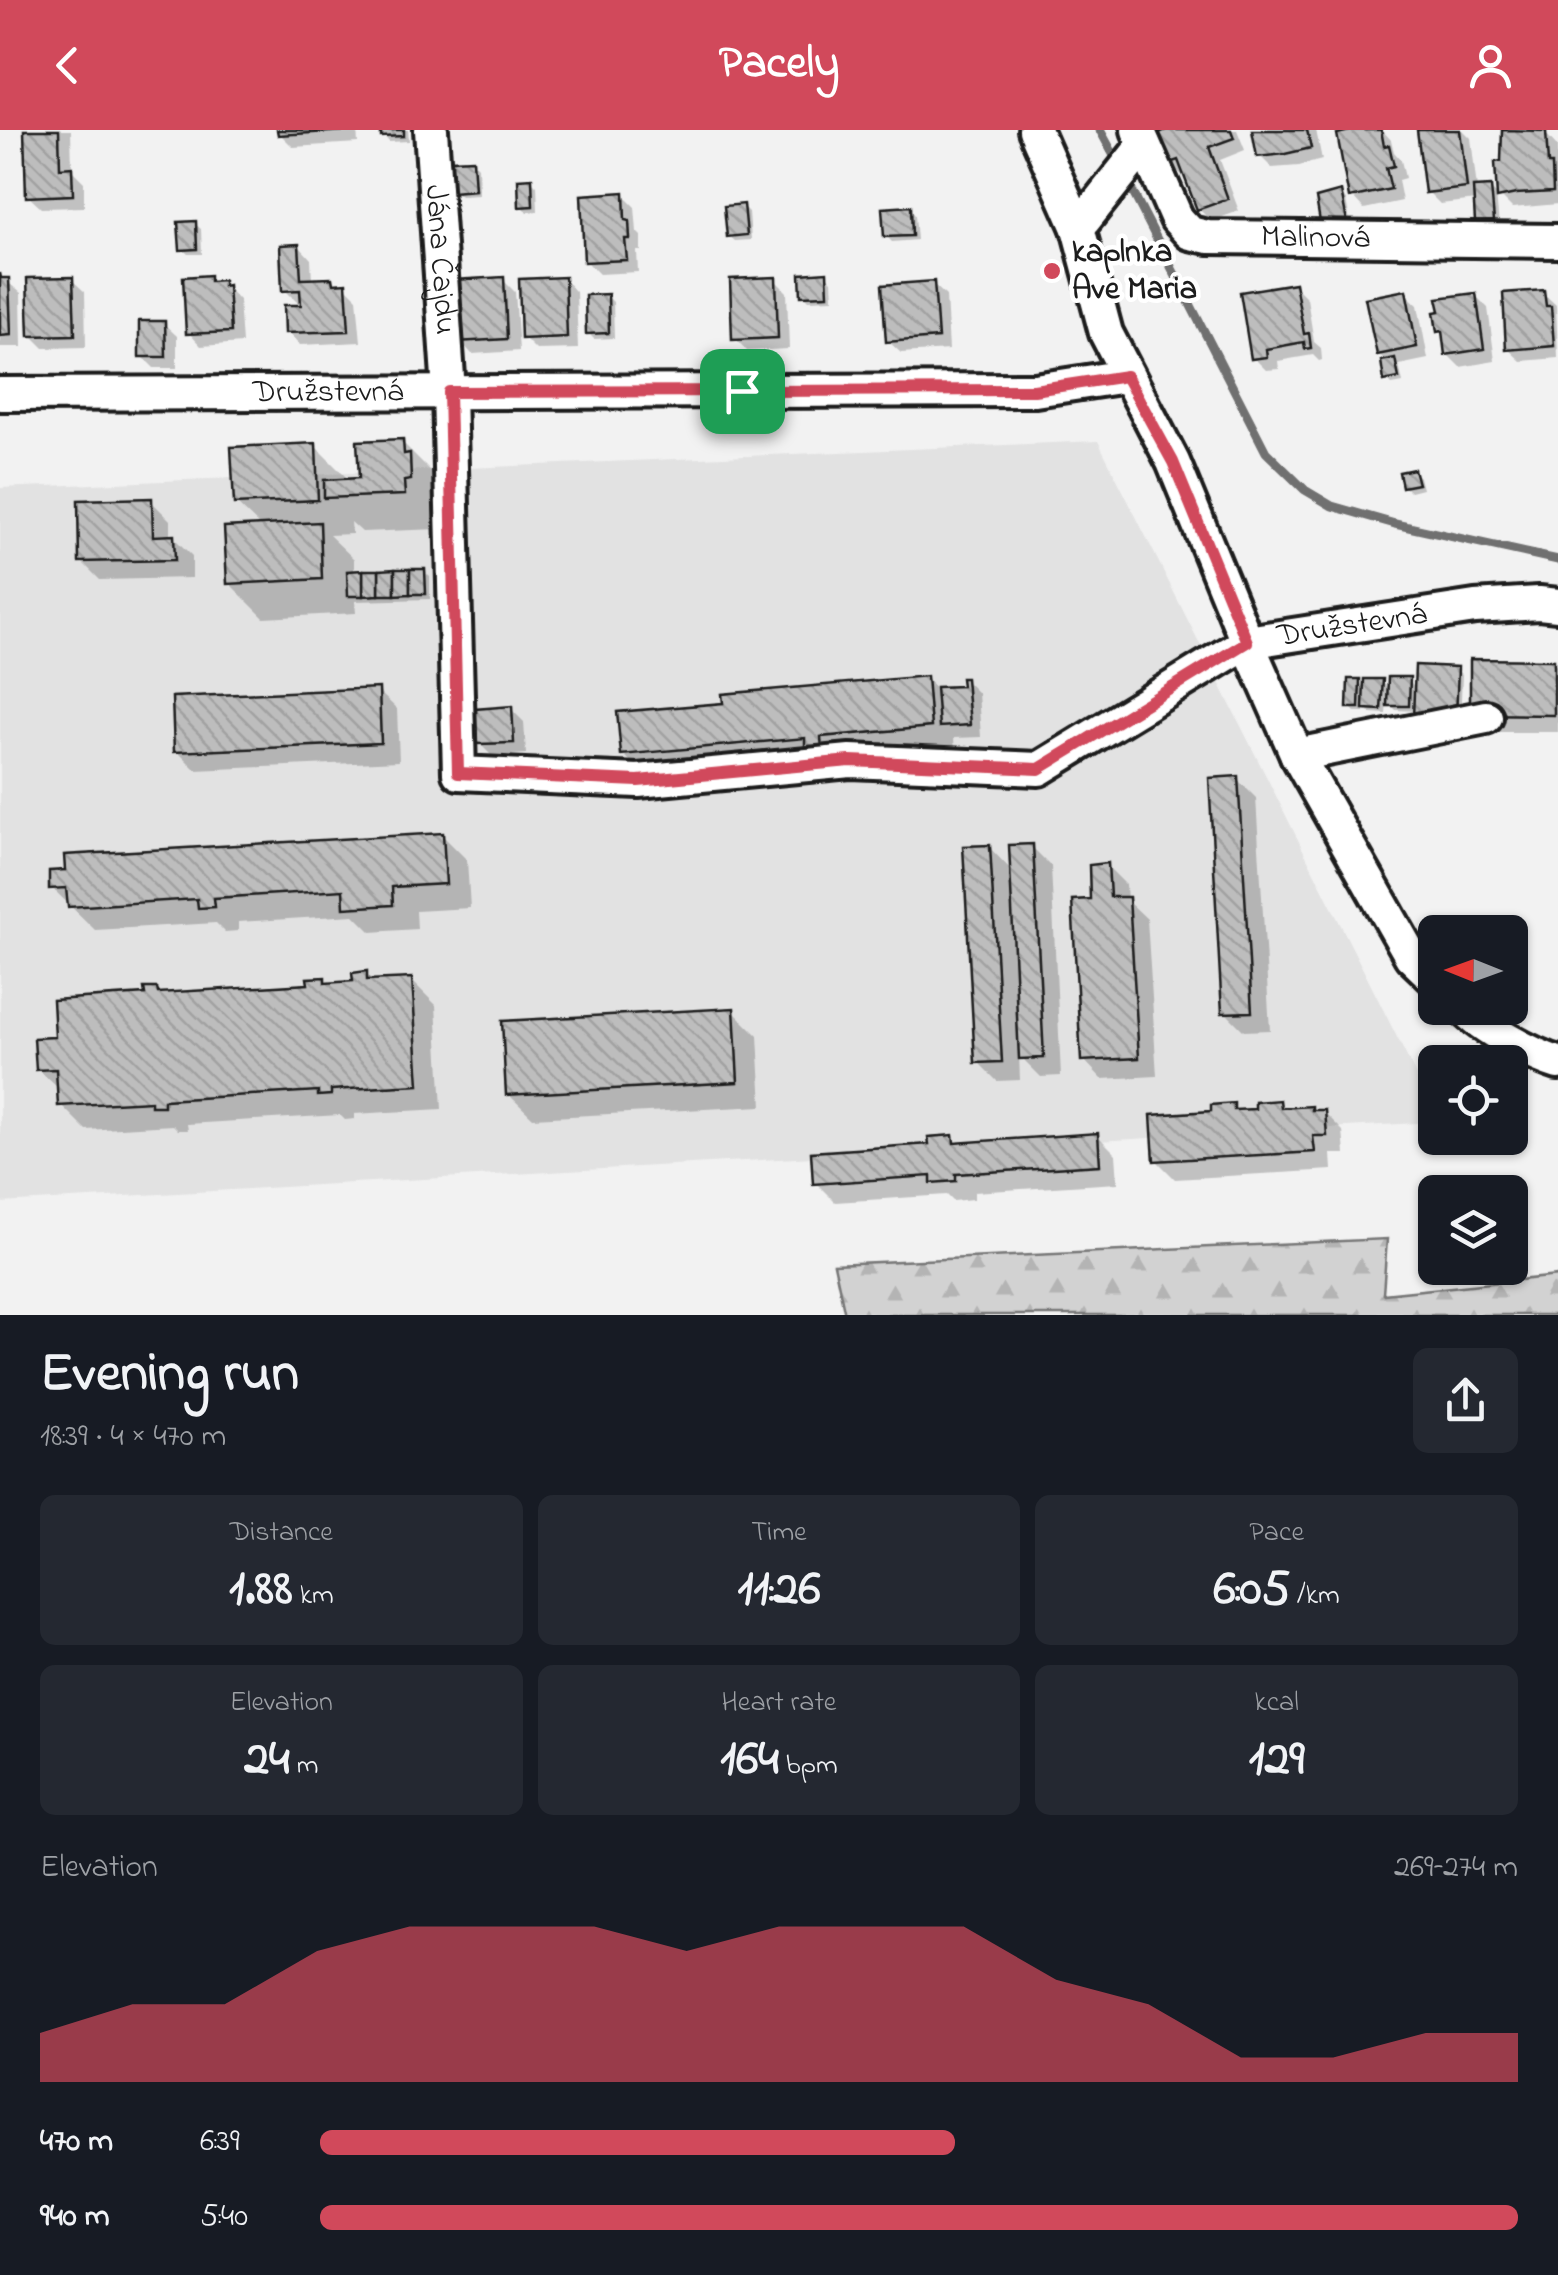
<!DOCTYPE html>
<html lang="en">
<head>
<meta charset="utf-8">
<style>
  :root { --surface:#171b24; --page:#242831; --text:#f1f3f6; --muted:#9ea1a6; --accent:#d1495b }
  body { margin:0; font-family:"Indie Flower",sans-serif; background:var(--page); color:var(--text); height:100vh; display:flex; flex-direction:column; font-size:38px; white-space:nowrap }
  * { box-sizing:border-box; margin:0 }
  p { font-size:32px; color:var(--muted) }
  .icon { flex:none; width:55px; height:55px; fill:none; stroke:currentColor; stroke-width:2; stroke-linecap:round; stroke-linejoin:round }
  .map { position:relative; height:1185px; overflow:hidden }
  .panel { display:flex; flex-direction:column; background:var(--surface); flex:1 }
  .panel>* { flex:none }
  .needle { width:65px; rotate:271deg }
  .controls { position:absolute; left:1418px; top:785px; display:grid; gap:20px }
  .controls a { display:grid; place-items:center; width:110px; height:110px; border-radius:15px; background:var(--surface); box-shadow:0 2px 8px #0004; font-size:50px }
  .pin { position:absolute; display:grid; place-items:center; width:85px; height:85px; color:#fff; margin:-42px; border-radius:20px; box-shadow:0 5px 15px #0006 }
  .round { display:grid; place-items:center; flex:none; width:105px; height:105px; border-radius:15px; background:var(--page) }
  .summary { display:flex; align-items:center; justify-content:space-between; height:170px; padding:0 40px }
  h1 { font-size:55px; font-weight:800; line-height:75px }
  .stats { display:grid; grid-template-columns:repeat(3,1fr); gap:15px; height:170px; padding:10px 40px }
  .stats div { display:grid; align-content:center; border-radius:15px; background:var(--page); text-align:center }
  .stats b { font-size:50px; font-weight:800 }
  .stats small { font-size:28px; font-weight:400 }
  .stats p { font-size:28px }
  .chart { height:280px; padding:20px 40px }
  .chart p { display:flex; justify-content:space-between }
  .chart svg { width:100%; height:180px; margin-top:10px; fill:var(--accent); opacity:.7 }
  ul { padding:0 40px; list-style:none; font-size:32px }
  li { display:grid; grid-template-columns:160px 120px 1fr; align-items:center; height:75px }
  li i { height:25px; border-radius:12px; background:var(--accent) }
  header { display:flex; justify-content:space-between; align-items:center; height:130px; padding:0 40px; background:var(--accent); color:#fff; font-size:45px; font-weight:800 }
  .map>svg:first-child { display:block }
  .built { fill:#e2e2e2 }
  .forest { fill:url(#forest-firs); stroke:#777; stroke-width:2.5 }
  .shadow { fill:#0003 }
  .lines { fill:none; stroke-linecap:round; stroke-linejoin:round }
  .stream { stroke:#707070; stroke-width:9 }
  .building { fill:url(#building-back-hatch); stroke:#1c1c1c; stroke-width:2.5 }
  .minor-casing { stroke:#1c1c1c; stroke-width:40 }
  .minor { stroke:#fff; stroke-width:32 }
  .route-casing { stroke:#fff; stroke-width:20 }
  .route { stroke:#d1495b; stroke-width:12 }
  .poi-dot { fill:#d1495b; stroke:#fff; stroke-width:4 }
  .labels { text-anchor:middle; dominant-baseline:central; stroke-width:9; stroke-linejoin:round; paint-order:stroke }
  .street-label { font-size:32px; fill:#1c1c1c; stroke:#fff }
  .poi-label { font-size:32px; font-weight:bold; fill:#1c1c1c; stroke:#fff; text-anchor:start }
</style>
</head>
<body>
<header><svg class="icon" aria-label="back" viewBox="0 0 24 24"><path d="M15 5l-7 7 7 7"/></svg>Pacely<svg class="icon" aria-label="person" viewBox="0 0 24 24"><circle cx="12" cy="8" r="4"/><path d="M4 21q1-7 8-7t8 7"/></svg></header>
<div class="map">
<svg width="1558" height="1185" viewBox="0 0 1558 1185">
  <defs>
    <pattern id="forest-firs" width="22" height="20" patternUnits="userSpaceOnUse" patternTransform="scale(2.5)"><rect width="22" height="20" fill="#d2d2d2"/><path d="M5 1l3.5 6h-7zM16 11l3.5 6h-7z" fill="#b4b4b4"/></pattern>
    <pattern id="building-back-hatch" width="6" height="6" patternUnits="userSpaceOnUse" patternTransform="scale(2.5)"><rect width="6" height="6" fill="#bdbdbd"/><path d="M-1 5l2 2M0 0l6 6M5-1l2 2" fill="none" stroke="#a2a2a2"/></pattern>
  </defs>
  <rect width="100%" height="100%" fill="#f2f2f2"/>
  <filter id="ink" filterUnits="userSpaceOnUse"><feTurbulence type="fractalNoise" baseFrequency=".01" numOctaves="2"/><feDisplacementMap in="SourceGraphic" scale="20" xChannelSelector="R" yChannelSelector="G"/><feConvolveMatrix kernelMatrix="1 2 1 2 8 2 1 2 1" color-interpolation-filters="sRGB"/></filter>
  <g filter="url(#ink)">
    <path class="built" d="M 1098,311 L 1422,957 L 1435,962 L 1435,992 L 0,1073 L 0,358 Z"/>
    <path class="forest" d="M 1387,1109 L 1383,1164 L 1558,1146 L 1558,1185 L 845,1185 L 834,1134 Z"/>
    <g class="shadow">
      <path d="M 26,0 L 71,0 L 72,40 L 84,52 L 84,77 L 41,78 L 28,66 Z"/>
      <path d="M 280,0 L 357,0 L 358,13 L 293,17 L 280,4 Z"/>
      <path d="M 383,0 L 408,0 L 409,11 L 389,12 L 384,6 Z"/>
      <path d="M 1173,0 L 1237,0 L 1245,20 L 1220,30 L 1239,81 L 1211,91 L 1199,79 L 1186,44 L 1182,45 L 1169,33 Z"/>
      <path d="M 1255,0 L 1316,0 L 1322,30 L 1299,36 L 1272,38 L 1260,26 Z"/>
      <path d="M 1366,0 L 1382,0 L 1391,10 L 1394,22 L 1401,30 L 1405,48 L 1398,50 L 1402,71 L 1364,79 L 1352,66 Z"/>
      <path d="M 1422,0 L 1463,0 L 1471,8 L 1477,59 L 1490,58 L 1496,64 L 1499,96 L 1483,97 L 1478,91 L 1476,70 L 1440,74 L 1428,62 Z"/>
      <path d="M 1545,3 L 1557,16 L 1558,74 L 1512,78 L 1500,66 Z"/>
      <path d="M 472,31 L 478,37 L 479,65 L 461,66 L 455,61 Z"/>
      <path d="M 531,50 L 537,56 L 538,81 L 527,82 L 521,76 Z"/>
      <path d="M 1340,64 L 1346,70 L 1351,96 L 1328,97 L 1322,91 Z"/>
      <path d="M 623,65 L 635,77 L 637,102 L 641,106 L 641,121 L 637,121 L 638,142 L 599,144 L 586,131 Z"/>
      <path d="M 743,76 L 749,82 L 751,110 L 735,111 L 729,106 Z"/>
      <path d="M 910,79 L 915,85 L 917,110 L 892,112 L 886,106 Z"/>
      <path d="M 195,94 L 201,99 L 202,124 L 188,124 L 182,119 Z"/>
      <path d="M 299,116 L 311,129 L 312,151 L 331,150 L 337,156 L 345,156 L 357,168 L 361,212 L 300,215 L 288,202 L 304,177 L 303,172 L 297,172 L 285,160 Z"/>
      <path d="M 826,145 L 832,151 L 833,169 L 809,170 L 803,164 Z"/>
      <path d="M 0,146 L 21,163 L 22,217 L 0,217 Z"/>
      <path d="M 209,148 L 214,153 L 222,152 L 239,170 L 242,213 L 201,216 L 189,203 Z"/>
      <path d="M 564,149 L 576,162 L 578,219 L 536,220 L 524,208 Z"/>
      <path d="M 72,150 L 85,162 L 86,217 L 44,218 L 31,205 Z"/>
      <path d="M 503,150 L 515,162 L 519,221 L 472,224 L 460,211 Z"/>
      <path d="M 775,150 L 787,162 L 789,219 L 747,221 L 735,208 Z"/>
      <path d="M 933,154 L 946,166 L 949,220 L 901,223 L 888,211 Z"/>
      <path d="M 1295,156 L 1307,168 L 1314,212 L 1321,218 L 1322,230 L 1319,231 L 1313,225 L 1278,231 L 1279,239 L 1266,240 L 1254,228 Z"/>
      <path d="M 1405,163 L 1418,175 L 1428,229 L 1399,235 L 1403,253 L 1392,255 L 1386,249 L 1387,232 L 1379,224 Z"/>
      <path d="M 1543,163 L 1556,175 L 1558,228 L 1521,231 L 1508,219 Z"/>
      <path d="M 1475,165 L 1488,178 L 1495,231 L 1460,237 L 1447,224 L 1445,206 L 1440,200 Z"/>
      <path d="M 607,166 L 613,172 L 614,208 L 594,209 L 588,203 Z"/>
      <path d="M 164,194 L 177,206 L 177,238 L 154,238 L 142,226 Z"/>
      <path d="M 402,312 L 437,347 L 439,399 L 362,402 L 351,392 L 352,404 L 329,405 L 354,429 L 354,443 L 424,441 L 430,447 L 430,469 L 355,471 L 356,483 L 264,488 L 229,453 L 261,397 L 236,373 L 315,316 L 350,351 L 361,350 Z"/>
      <path d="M 1413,341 L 1419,347 L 1422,359 L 1410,362 L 1404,356 Z"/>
      <path d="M 151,371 L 170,390 L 170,408 L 173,407 L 192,426 L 192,448 L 100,450 L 81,431 Z"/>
      <path d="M 1553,533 L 1558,537 L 1558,602 L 1491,602 L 1472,583 Z"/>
      <path d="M 1456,539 L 1462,545 L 1460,594 L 1416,581 L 1396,580 L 1387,571 L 1386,584 L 1371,583 L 1364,576 L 1364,582 L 1355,582 L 1350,577 L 1359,552 L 1366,559 L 1382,552 L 1390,560 L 1408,550 L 1416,558 Z"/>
      <path d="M 926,548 L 937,560 L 964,558 L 965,550 L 978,563 L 981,607 L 954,608 L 955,621 L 648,648 L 623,624 L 726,575 Z"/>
      <path d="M 378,561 L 397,579 L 399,631 L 196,640 L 177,621 Z"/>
      <path d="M 511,579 L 524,592 L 526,624 L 492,626 L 479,613 Z"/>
      <path d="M 1237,649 L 1256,668 L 1270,900 L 1244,901 L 1225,882 Z"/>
      <path d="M 442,705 L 467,730 L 470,778 L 416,781 L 417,799 L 371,802 L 354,785 L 238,792 L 238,801 L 225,802 L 216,793 L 95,800 L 52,758 Z"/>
      <path d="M 989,717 L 1012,741 L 1032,717 L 1051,736 L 1061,946 L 1041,947 L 1019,925 L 1020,950 L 997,951 L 978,932 Z"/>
      <path d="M 1107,736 L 1126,755 L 1127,770 L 1147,789 L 1157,946 L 1102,949 L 1084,930 L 1093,772 Z"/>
      <path d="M 366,844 L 374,852 L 411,850 L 436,875 L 442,979 L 354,984 L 355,989 L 345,990 L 340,985 L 187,994 L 188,1000 L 178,1000 L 173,995 L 86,1000 L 61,975 L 60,960 L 38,939 L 57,909 L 147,867 L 156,860 L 161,865 L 310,857 L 324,850 L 329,855 L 355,854 Z"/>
      <path d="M 733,881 L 758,906 L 762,976 L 533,988 L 508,964 Z"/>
      <path d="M 1279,973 L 1286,980 L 1311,978 L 1315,983 L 1324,982 L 1343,1001 L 1345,1024 L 1331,1024 L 1332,1040 L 1175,1049 L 1156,1030 L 1214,984 L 1233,976 L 1239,982 L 1258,981 Z"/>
      <path d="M 1097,1005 L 1116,1024 L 1118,1053 L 974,1062 L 974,1069 L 953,1071 L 947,1065 L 835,1072 L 816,1053 L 952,1008 L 959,1015 Z"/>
    </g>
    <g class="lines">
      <g class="stream">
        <path d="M 1100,0 L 1118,33"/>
        <path d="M 1125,47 L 1266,322 L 1305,360 L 1332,376 L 1395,394 L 1558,430"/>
      </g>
    </g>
    <g class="building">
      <path d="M 24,0 L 59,0 L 60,38 L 72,37 L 73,65 L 26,67 Z"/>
      <path d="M 277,0 L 346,0 L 346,1 L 278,5 Z"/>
      <path d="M 381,0 L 404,0 L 404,6 L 381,7 Z"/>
      <path d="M 1166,0 L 1231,0 L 1234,8 L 1209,17 L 1228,69 L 1197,80 L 1178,30 L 1167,34 L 1156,4 Z"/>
      <path d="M 1252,0 L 1307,0 L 1311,18 L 1285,24 L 1257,27 Z"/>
      <path d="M 1354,0 L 1381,0 L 1384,16 L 1389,15 L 1394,36 L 1386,38 L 1391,59 L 1349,68 L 1337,4 Z"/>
      <path d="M 1417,0 L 1460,0 L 1467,58 L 1425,63 Z"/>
      <path d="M 1502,0 L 1546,1 L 1548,34 L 1552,34 L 1553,62 L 1516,64 L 1497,68 L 1495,32 L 1501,31 Z"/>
      <path d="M 473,29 L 475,60 L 453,62 L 451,30 Z"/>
      <path d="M 532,48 L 533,76 L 519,77 L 518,49 Z"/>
      <path d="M 1491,56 L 1494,91 L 1475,92 L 1473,57 Z"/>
      <path d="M 1341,61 L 1347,91 L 1320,92 L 1316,68 Z"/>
      <path d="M 624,62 L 625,90 L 629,91 L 630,109 L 625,109 L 627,130 L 584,132 L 581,65 Z"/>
      <path d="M 744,74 L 747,105 L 727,107 L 724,76 Z"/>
      <path d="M 911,76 L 912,106 L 884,107 L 882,78 Z"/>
      <path d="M 196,91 L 197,119 L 180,120 L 178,92 Z"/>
      <path d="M 299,114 L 301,149 L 332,148 L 333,154 L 346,153 L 349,201 L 285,203 L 284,175 L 301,175 L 300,160 L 282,161 L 280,115 Z"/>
      <path d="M 827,142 L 828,165 L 801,166 L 800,144 Z"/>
      <path d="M 0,143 L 1,148 L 9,148 L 11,205 L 0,206 Z"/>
      <path d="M 210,145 L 210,151 L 223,150 L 223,156 L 228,155 L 231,202 L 186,204 L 183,147 Z"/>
      <path d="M 73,147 L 75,205 L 29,206 L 27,148 Z"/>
      <path d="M 504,147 L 507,209 L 457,212 L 453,150 Z"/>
      <path d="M 565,147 L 567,207 L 521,209 L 519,149 Z"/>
      <path d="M 776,147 L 778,208 L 732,210 L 730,149 Z"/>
      <path d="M 934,151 L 938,208 L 886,212 L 882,155 Z"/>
      <path d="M 1295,153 L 1304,204 L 1309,203 L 1311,218 L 1305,219 L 1304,212 L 1266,219 L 1267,227 L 1251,229 L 1240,162 Z"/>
      <path d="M 1406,160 L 1417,217 L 1377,225 L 1365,168 Z"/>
      <path d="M 1544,160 L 1546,176 L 1551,176 L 1554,216 L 1506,220 L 1503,163 Z"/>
      <path d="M 1476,163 L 1484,219 L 1445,225 L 1442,201 L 1437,202 L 1434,182 L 1440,181 L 1437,168 Z"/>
      <path d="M 608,164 L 609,203 L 586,204 L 585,165 Z"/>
      <path d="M 139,191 L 165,191 L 166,227 L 139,227 Z"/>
      <path d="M 1395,228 L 1399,248 L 1384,251 L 1381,231 Z"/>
      <path d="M 403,309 L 404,324 L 410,323 L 411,350 L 404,351 L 405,365 L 324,368 L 324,350 L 359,348 L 357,311 Z"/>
      <path d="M 316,313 L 318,370 L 234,374 L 231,317 Z"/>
      <path d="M 1414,339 L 1418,354 L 1402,357 L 1399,342 Z"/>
      <path d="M 152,368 L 153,406 L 174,405 L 175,430 L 79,432 L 78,370 Z"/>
      <path d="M 320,392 L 322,449 L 227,454 L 224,397 Z"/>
      <path d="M 395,439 L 395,465 L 379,465 L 379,440 Z"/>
      <path d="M 395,439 L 410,439 L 410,464 L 395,465 Z"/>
      <path d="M 410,439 L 425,439 L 426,464 L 410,464 Z"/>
      <path d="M 363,440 L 379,440 L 379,465 L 363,466 Z"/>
      <path d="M 363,440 L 363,466 L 348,466 L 347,441 Z"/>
      <path d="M 1470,529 L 1554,530 L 1554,585 L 1470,584 Z"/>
      <path d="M 1415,535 L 1458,537 L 1456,589 L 1413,588 Z"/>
      <path d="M 927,546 L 931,597 L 821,607 L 822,619 L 805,620 L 805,608 L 621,625 L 617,582 L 723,573 L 722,564 Z"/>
      <path d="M 1388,547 L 1410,547 L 1409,576 L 1387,576 Z"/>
      <path d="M 961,548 L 966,548 L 970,595 L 939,597 L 936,557 L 962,556 Z"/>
      <path d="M 1348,549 L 1360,549 L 1359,578 L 1347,578 Z"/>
      <path d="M 1364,549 L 1383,549 L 1381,580 L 1363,579 Z"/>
      <path d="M 379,558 L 381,613 L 174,622 L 172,567 Z"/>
      <path d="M 512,576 L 514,613 L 477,614 L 475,579 Z"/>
      <path d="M 1238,646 L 1252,882 L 1222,883 L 1209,648 Z"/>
      <path d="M 443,703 L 446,754 L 392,757 L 393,775 L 344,778 L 343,760 L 214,768 L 215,777 L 198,778 L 197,769 L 68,777 L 66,758 L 49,759 L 49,741 L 65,740 L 64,725 Z"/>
      <path d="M 1033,714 L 1044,928 L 1019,929 L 1009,715 Z"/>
      <path d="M 990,715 L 1002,932 L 975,933 L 963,716 Z"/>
      <path d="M 1108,733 L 1110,767 L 1129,767 L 1139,928 L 1081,931 L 1072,770 L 1090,769 L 1089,735 Z"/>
      <path d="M 367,841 L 367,850 L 412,848 L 419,955 L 331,960 L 331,965 L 318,966 L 318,961 L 164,970 L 164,976 L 151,976 L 151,971 L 58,976 L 56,939 L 36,940 L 34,908 L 55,907 L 53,870 L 145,864 L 144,858 L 157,858 L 158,863 L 308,854 L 307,848 L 325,847 L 325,853 L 353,851 L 352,843 Z"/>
      <path d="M 734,878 L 738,952 L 506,965 L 502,891 Z"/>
      <path d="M 1280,970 L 1281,978 L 1312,976 L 1312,980 L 1325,980 L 1327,1006 L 1313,1006 L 1315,1022 L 1154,1031 L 1151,985 L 1211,981 L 1211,975 L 1234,973 L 1234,980 L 1255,979 L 1255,972 Z"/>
      <path d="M 1098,1003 L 1100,1035 L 956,1044 L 956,1051 L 931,1053 L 931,1046 L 813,1054 L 811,1022 L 929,1014 L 928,1007 L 953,1005 L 954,1013 Z"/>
    </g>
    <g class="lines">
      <g class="minor-casing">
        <g id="minor">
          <path id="s1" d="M 431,0 L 449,262 L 459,643 L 638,651 L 850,631 L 1039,639 L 1247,512 L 1297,625 L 1411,826 L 1435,849"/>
          <path id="s2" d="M 1035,0 L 1078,98 L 1106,203 L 1173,332 L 1247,512 L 1475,477 L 1539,473 L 1558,475"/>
          <path id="s3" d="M 1138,0 L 1177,89 L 1190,103 L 1208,107 L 1558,111"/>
          <path d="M 1078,98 L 1144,15"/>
          <path id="s4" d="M 0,264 L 1035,260 L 1126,246"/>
          <path d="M 1297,625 L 1486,587"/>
          <path d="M 1463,878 C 1483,898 1531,925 1558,933"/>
        </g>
      </g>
      <use href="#minor" class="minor"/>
    </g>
  </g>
  <g class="lines" filter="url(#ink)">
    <g class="route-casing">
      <path id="route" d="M 1126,246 L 1173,332 L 1247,512 L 1039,639 L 850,631 L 638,651 L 458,643 L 449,262 L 1034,260 Z"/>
    </g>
    <use href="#route" class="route"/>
  </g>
  <circle class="poi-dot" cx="1052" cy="141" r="10"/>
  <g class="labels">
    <g class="street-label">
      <text stroke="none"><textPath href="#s3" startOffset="242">Malinová</textPath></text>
      <text stroke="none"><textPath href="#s1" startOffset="130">Jána Čajdu</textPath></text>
      <text stroke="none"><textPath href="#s4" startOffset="328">Družstevná</textPath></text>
      <text stroke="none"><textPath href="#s2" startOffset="662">Družstevná</textPath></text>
    </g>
    <g class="poi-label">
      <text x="1072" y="123">kaplnka<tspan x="1072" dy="37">Ave Maria</tspan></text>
    </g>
  </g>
</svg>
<div class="controls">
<a><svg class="needle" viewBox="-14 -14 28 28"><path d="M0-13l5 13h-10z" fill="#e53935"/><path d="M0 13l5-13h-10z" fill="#9ea1a6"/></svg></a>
<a><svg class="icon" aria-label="locate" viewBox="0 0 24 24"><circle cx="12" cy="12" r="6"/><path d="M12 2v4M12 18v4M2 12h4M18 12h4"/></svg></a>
<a><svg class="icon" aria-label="layers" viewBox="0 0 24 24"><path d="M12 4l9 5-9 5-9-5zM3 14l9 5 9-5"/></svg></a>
</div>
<div class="pin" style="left:742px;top:261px;background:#1e9e55"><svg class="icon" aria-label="arrive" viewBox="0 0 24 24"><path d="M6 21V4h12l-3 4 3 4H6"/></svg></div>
</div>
<section class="panel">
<div class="summary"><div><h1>Evening run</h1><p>18:39 · 4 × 470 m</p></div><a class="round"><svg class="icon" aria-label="share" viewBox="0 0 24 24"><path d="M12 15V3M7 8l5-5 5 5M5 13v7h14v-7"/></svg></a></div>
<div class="stats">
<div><p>Distance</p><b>1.88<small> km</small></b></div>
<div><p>Time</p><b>11:26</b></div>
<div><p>Pace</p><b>6:05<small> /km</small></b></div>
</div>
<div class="stats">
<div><p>Elevation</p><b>24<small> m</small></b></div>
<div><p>Heart rate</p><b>164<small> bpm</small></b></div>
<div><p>kcal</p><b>129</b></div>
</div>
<div class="chart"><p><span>Elevation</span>269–274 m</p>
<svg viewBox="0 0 160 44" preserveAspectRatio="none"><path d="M0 44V32L10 25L20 25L30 12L40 6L50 6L60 6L70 12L80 6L90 6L100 6L110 19L120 25L130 38L140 38L150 32L160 32V44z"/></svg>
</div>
<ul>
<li><b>470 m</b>6:39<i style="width:53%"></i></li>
<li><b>940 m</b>5:40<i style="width:100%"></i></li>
</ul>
</section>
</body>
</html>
